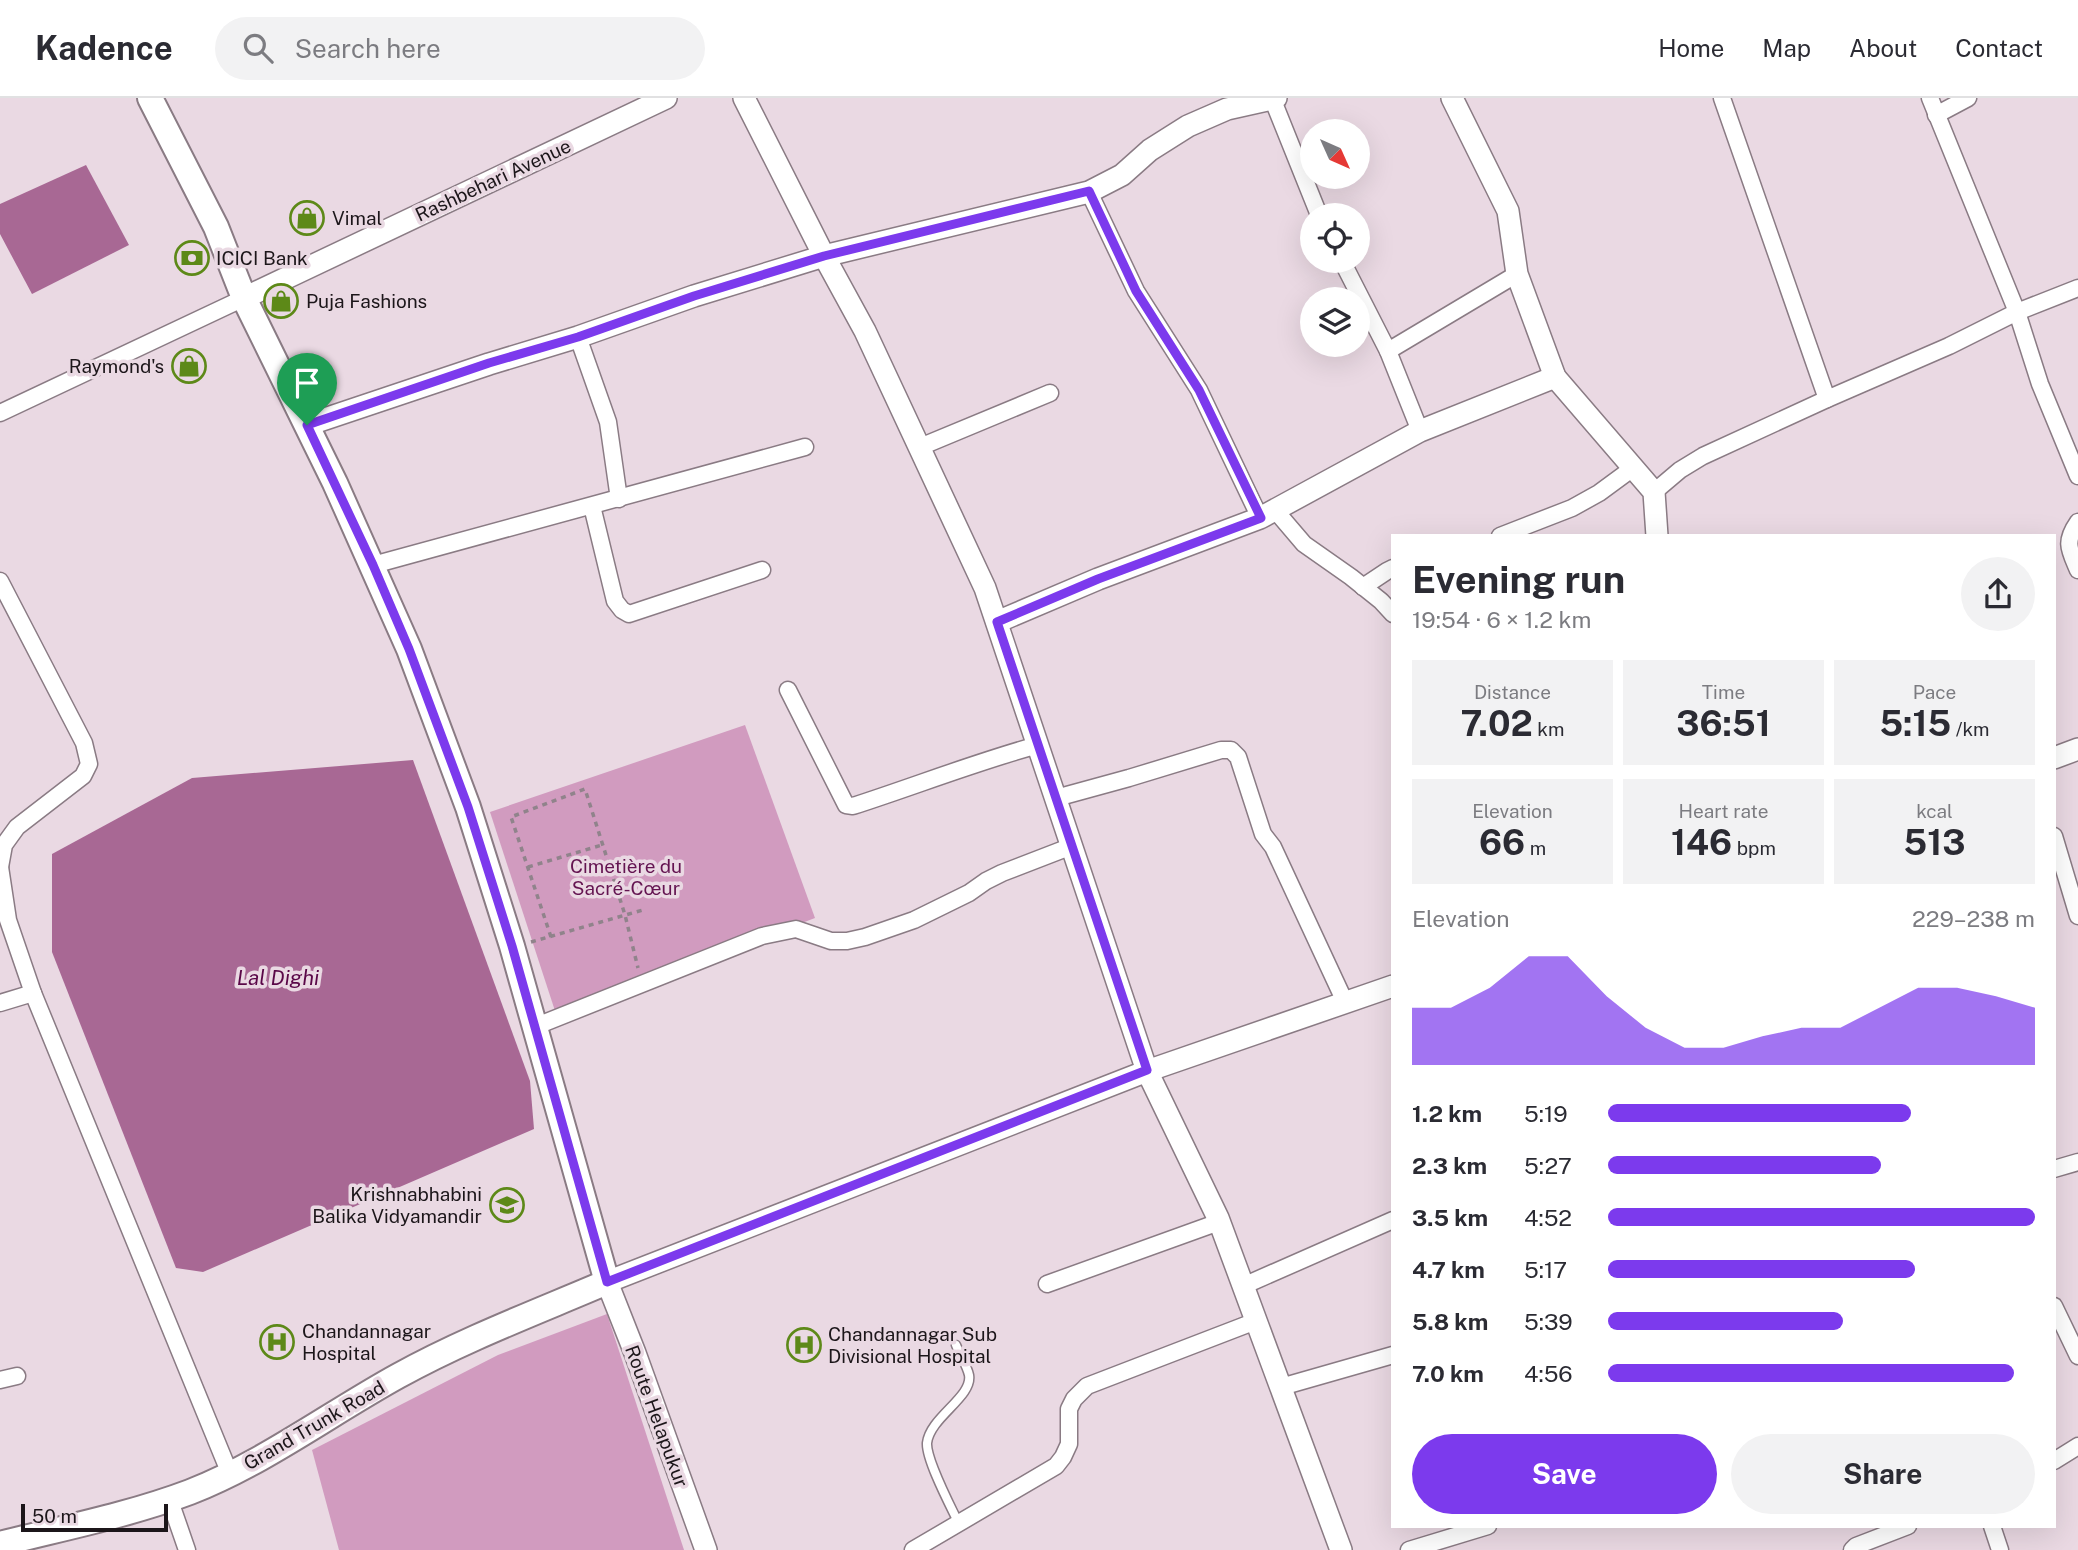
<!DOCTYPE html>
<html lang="en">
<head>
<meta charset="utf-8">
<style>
  :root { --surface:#fff; --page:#f2f2f3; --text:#2b2b33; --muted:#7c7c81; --line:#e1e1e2; --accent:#7c3aed }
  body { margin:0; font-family:"Public Sans",sans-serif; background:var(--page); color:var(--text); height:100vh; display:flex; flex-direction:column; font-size:26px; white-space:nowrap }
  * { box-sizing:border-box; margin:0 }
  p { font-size:23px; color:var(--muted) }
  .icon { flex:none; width:38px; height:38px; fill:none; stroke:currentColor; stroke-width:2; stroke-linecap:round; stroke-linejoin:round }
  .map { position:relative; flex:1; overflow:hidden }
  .drawer { position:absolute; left:1391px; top:436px; width:665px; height:994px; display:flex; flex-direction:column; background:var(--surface); border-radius:0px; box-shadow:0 7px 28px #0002 }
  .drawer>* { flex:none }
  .needle { width:46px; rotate:135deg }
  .tools { position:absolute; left:1300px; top:21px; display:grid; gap:14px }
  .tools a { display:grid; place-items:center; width:70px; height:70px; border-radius:50%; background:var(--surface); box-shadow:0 7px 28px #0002; font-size:35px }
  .scale { position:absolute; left:21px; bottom:18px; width:147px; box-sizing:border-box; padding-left:7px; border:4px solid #1c161a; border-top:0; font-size:19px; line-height:24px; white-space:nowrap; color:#1c161a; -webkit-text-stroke:5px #ead9e3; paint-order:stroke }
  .pin { position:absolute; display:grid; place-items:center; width:60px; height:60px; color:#fff; margin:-72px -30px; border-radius:50% 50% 50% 0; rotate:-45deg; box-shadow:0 0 7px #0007 }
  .pin .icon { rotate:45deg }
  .round { display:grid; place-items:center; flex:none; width:74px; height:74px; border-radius:37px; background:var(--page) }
  .head { display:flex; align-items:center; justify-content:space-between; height:119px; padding:0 21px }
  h1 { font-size:38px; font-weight:700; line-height:52px }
  .metrics { display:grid; grid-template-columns:repeat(3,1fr); gap:10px; height:119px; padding:7px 21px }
  .metrics div { display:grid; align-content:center; border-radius:0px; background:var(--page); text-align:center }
  .metrics b { font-size:35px; font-weight:700 }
  .metrics small { font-size:19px; font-weight:400 }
  .metrics p { font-size:19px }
  .chart { height:196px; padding:14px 21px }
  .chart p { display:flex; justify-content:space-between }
  .chart svg { width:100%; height:126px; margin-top:7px; fill:var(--accent); opacity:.7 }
  .cta { display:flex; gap:14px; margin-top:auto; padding:14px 21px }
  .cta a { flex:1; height:80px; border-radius:42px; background:var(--accent); color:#fff; font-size:28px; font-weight:700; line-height:80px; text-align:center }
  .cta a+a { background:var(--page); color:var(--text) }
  ul { padding:0 21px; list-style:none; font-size:23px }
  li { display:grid; grid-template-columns:112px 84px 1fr; align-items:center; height:52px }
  li i { height:18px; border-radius:9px; background:var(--accent) }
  header { display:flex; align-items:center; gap:42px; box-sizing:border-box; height:98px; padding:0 35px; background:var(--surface); border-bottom:2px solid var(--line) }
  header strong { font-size:33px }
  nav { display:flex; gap:38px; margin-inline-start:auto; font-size:24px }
  .search { width:490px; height:63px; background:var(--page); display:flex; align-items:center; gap:18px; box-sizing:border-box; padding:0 24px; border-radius:38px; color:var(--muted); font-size:26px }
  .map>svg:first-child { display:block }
  .green { fill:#d19bbf }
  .water { fill:#a86894 }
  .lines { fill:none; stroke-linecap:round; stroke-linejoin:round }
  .lane-casing { stroke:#8a7b84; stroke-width:11 }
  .street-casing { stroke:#8a7b84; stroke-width:19 }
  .secondary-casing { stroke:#8a7b84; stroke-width:24 }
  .primary-casing { stroke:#8a7b84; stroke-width:28 }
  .path { stroke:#90838b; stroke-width:3.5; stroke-dasharray:5 5; stroke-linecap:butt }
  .lane { stroke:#fff; stroke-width:8 }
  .street { stroke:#fff; stroke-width:16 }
  .secondary { stroke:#fff; stroke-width:21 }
  .primary { stroke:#fff; stroke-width:24 }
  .route-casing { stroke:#fff; stroke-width:14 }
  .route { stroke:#7c3aed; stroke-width:9 }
  .labels { text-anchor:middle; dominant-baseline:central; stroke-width:7; stroke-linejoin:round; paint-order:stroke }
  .street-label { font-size:19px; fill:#1c161a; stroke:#ead9e3 }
  .poi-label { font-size:19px; fill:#1c161a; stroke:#ead9e3; text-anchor:start }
  .park-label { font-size:19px; fill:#641451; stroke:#ead9e3 }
  .water-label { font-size:21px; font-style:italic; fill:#5a0748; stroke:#ead9e3 }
</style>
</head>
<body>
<header>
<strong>Kadence</strong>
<div class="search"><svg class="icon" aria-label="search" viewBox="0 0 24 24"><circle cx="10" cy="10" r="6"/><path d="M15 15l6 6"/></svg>Search here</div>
<nav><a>Home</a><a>Map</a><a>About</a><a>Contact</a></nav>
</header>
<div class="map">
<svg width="2078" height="1452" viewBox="0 0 2078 1452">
  <rect width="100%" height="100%" fill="#ead9e3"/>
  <g class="green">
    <path d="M 745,627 L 815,820 L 557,919 L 490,714 Z"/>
    <path d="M 607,1216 L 684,1452 L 339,1452 L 312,1352 L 498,1257 Z"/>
  </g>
  <g class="water">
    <path d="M 86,67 L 129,147 L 32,196 L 0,136 L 0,106 Z"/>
    <path d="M 413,662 L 530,983 L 534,1031 L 203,1174 L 176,1170 L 52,854 L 52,756 L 192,680 Z"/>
  </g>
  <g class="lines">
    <g class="lane-casing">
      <path id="lane" d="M 956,1247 C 960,1257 967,1268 969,1277 C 973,1299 930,1319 927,1345 C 926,1362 951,1409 959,1426"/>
    </g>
    <g class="street-casing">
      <g id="street">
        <path d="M 1272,0 L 1319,117"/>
        <path d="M 1722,0 L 1827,301"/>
        <path d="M 1930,0 L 2017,214 L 2040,286 L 2078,378"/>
        <path d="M 1936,17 L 1968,0"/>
        <path d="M 1089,94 L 1136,193 L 1199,292 L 1260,420"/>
        <path d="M 1342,163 L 1388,253 L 1517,176"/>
        <path d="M 578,239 L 608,324 L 619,401"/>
        <path d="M 1388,253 L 1420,333"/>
        <path d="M 0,315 L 244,200"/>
        <path d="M 920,349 L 1050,295"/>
        <path d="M 1654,394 L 1680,372 L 1703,358 L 1827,301 L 1949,248 L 2017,214 L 2078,190"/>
        <path d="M 592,408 L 615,503 L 622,512 L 629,516 L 762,472"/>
        <path d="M 1275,412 L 1304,446 L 1351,479 L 1381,503 L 1393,516"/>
        <path d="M 2078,424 C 2064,444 2069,451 2078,472"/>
        <path d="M 1500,438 L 1572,410 L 1599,395 L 1633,370"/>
        <path d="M 373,467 L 805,349"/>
        <path d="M 0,483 L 84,645 L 89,666 L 83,678 L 17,729 L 4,747 L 0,769"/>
        <path d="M 1363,489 L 1387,473 L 1393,470"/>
        <path d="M 788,592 L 846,707 L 853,708 C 915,688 976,664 1038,647"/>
        <path d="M 1056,700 L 1129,680 L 1221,652 L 1231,652 L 1238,659 L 1263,736 L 1273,749 L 1345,904"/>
        <path d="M 2054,738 L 2078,818"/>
        <path d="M 0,769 L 8,822 L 33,895 L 230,1376"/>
        <path d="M 0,905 L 33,895"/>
        <path d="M 534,929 L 762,838 L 796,831 L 831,843 L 847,843 L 865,839 L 914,822 L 969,795 L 986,783 L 1002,775 L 1072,748"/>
        <path d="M 2054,1071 L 2078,1064"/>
        <path d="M 1047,1186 L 1219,1124"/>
        <path d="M 1243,1188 L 1393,1122"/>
        <path d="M 2054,1208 L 2078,1258"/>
        <path d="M 0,1282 L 17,1278"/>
        <path d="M 1281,1289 L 1393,1257"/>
        <path d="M 2054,1363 L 2078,1348"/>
        <path d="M 169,1400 L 187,1452"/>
        <path d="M 1992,1428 L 2000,1452"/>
        <path d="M 913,1452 L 1056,1368 L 1063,1359 L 1069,1346 L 1069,1311 L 1074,1301 L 1087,1288 L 1256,1223"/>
        <path d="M 1409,1452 L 1488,1428"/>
        <path d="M 1852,1452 L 1856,1448 L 1908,1428"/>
      </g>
    </g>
    <g class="secondary-casing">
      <g id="secondary">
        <path d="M 744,0 L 824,158 L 865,233 L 985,490 L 1147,973 L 1218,1120 L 1341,1452"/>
        <path d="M 1452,0 L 1508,113 L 1517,176 L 1555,279 L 1654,394 L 1657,438"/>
        <path d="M 244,200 L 666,0"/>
        <path d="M 307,327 L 489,266 L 578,239 L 694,198 L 824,158 L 1089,94 L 1122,77 L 1150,52 L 1188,28 L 1227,11 L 1276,0"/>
        <path d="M 997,524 L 1098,481 L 1260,420 L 1420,333 L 1555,279"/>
        <path d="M 2054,660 L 2078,651"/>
        <path d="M 706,1452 L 635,1255 L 607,1184 L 1147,973 L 1393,888"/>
      </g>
    </g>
    <g class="primary-casing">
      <path id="primary" d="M 0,1446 C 63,1430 129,1417 190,1394 C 264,1365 329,1316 398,1278 C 465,1241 537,1214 607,1184 L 512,848 L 468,709 L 409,551 L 335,385 L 244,200 L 216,129 L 150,0"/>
    </g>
    <g class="path">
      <path d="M 528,769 L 602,747"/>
      <path d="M 551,839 L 511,719 L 585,691 L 625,817 L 638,870"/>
      <path d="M 531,844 L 643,812"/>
    </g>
    <use href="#lane" class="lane"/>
    <use href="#street" class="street"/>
    <use href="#secondary" class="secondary"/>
    <use href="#primary" class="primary"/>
  </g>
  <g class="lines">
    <g class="route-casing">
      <path id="route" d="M 1089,93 L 1136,193 L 1199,292 L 1261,420 L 1098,481 L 997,524 L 1147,972 L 607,1184 L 512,848 L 468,709 L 409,551 L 373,467 L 307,327 L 489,265 L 578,239 L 694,198 L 824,158 Z"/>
    </g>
    <use href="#route" class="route"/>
  </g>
  <defs>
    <g id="shop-ring" transform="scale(1.75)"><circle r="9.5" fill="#ead9e3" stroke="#5d8918" stroke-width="1.5"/><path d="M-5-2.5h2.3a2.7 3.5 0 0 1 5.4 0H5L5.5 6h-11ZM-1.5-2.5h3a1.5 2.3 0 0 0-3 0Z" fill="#5d8918"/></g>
    <g id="bank-ring" transform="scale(1.75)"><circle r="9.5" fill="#ead9e3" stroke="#5d8918" stroke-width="1.5"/><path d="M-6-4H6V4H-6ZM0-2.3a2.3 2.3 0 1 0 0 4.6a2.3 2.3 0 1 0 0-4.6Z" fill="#5d8918"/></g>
    <g id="school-ring" transform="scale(1.75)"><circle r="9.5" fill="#ead9e3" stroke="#5d8918" stroke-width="1.5"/><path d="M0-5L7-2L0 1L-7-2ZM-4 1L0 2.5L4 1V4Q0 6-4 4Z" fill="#5d8918"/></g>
    <g id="hospital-ring" transform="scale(1.75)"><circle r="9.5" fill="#ead9e3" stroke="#5d8918" stroke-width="1.5"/><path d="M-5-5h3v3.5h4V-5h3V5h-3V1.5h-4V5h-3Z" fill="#5d8918"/></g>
  </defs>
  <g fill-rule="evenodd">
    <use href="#shop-ring" x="307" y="120"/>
    <use href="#bank-ring" x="192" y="160"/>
    <use href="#shop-ring" x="281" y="203"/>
    <use href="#shop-ring" x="189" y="268"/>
    <use href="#school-ring" x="507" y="1107"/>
    <use href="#hospital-ring" x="277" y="1244"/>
    <use href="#hospital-ring" x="804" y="1247"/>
  </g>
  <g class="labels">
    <g class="street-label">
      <text transform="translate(493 82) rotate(-25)">Rashbehari Avenue</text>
      <text transform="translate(657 1318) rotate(70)">Route Helapukur</text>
      <text transform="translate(314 1327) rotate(-30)">Grand Trunk Road</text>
    </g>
    <g class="poi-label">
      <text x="332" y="120">Vimal</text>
      <text x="216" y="160">ICICI Bank</text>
      <text x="306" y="203">Puja Fashions</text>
      <text x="164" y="268" text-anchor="end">Raymond's</text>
      <text x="482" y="1096" text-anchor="end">Krishnabhabini<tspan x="482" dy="22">Balika Vidyamandir</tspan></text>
      <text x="302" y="1233">Chandannagar<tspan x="302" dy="22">Hospital</tspan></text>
      <text x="828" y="1236">Chandannagar Sub<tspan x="828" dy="22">Divisional Hospital</tspan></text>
    </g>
    <g class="park-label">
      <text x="626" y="768">Cimetière du<tspan x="626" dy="22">Sacré-Cœur</tspan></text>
    </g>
    <g class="water-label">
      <text x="278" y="879">Lal Dighi</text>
    </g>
  </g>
</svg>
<div class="tools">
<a><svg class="needle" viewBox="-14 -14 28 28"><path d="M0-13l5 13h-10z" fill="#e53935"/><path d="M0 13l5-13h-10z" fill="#7c7c81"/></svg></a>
<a><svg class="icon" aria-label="locate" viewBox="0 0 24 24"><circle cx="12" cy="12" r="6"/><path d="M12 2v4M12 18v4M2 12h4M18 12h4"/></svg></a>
<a><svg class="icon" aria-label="layers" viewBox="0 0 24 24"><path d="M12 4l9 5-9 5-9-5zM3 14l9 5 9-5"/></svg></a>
</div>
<div class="scale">50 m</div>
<div class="pin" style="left:307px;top:327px;background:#1e9e55"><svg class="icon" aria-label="arrive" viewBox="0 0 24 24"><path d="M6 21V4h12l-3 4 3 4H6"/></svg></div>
<section class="drawer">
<div class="head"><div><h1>Evening run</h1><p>19:54 · 6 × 1.2 km</p></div><a class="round"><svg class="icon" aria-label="share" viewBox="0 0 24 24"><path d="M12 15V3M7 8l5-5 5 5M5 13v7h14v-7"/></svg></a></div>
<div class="metrics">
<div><p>Distance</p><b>7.02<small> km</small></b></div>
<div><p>Time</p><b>36:51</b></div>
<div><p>Pace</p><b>5:15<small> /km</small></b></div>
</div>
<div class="metrics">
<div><p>Elevation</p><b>66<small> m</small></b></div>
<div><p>Heart rate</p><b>146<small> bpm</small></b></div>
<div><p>kcal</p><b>513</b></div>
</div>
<div class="chart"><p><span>Elevation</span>229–238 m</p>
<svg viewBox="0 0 160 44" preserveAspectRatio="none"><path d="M0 44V24L10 24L20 17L30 6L40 6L50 20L60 31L70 38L80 38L90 34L100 31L110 31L120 24L130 17L140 17L150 20L160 24V44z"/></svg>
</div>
<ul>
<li><b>1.2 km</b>5:19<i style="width:71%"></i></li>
<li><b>2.3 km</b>5:27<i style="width:64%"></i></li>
<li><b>3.5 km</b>4:52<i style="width:100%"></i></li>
<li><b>4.7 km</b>5:17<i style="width:72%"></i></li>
<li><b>5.8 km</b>5:39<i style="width:55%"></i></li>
<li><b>7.0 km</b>4:56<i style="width:95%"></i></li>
</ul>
<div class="cta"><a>Save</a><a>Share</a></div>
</section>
</div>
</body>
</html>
